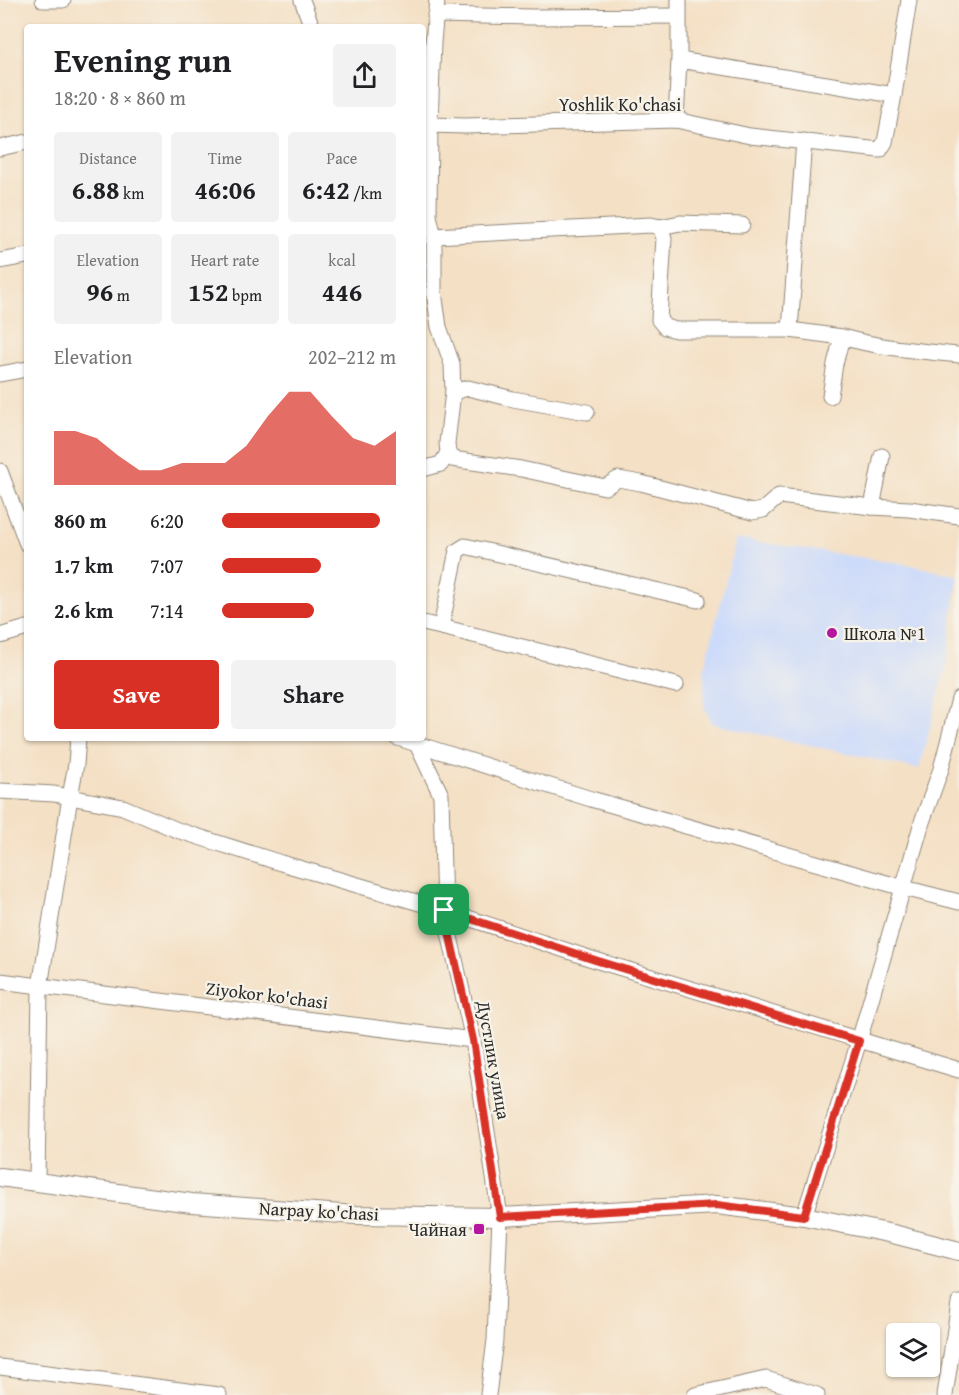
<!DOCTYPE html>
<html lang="en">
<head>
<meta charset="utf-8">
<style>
  :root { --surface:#fff; --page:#f2f2f2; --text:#202124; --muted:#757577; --accent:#d93025 }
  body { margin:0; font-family:"Gentium Book Plus",serif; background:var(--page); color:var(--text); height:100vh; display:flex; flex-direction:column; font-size:22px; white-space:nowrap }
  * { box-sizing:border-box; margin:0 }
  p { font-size:20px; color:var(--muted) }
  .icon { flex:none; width:33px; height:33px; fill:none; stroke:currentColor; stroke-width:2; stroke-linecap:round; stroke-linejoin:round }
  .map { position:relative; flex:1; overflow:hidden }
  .drawer { position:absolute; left:24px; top:24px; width:402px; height:717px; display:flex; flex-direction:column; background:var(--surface); border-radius:6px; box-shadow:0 2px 4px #0004 }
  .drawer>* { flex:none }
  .buttons { position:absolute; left:886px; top:1323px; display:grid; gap:12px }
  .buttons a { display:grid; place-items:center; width:54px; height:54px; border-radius:6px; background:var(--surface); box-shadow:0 2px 4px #0004; font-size:30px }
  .pin { position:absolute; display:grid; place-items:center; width:51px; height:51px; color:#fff; margin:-26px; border-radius:12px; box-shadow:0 3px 9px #0006 }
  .round { display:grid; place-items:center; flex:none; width:63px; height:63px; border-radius:6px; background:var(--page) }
  .headline { display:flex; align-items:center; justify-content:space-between; height:102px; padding:0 30px }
  h1 { font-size:33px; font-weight:600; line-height:45px }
  .figures { display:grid; grid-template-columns:repeat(3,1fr); gap:9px; height:102px; padding:6px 30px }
  .figures div { display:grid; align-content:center; border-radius:6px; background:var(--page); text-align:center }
  .figures b { font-size:26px; font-weight:600 }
  .figures small { font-size:16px; font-weight:400 }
  .figures p { font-size:16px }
  .chart { height:168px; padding:12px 30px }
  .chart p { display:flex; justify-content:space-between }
  .chart svg { width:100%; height:108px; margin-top:6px; fill:var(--accent); opacity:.7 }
  .primary-button { display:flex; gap:12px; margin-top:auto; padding:12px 30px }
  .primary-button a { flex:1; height:69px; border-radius:6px; background:var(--accent); color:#fff; font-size:24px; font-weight:600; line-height:69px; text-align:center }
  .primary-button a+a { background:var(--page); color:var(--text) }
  ul { padding:0 30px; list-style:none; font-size:20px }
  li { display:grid; grid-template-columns:96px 72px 1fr; align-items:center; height:45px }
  li i { height:15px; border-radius:8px; background:var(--accent) }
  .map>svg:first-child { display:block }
  .built { fill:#cddbfa }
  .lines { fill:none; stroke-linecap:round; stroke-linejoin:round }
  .minor-casing { stroke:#908678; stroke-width:17 }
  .major-casing { stroke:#908678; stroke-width:20 }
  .minor { stroke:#fff; stroke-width:15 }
  .major { stroke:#fff; stroke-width:18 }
  .route-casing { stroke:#fff; stroke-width:12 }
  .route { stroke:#d93025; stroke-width:8 }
  .poi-dot { fill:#b5179e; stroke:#f7f3e8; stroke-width:2 }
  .labels { text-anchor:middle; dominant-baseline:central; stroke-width:4.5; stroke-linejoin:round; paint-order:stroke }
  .street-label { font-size:18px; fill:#2b2b2b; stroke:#f7f3e8 }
  .poi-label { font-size:18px; fill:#2b2b2b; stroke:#f7f3e8; text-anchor:start }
</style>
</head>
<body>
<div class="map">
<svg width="959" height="1395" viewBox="0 0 959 1395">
  <rect width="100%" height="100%" fill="#f7f3e8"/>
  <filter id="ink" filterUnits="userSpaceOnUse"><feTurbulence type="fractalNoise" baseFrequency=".0167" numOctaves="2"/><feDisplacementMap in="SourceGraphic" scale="12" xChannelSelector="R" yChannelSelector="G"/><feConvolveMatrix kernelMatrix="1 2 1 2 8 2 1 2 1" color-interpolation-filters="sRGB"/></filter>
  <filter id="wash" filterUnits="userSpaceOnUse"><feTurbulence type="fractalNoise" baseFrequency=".008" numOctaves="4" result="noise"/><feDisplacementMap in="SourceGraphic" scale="24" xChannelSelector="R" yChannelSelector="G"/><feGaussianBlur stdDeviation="1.35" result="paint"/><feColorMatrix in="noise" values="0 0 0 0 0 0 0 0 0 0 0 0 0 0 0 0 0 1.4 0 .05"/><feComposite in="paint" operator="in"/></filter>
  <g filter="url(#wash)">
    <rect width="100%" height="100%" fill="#f4e0c5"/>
    <path class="built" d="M 736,539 L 906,564 L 958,576 L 947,663 L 919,769 L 713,724 L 704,707 L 704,670 Z"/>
  </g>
  <g filter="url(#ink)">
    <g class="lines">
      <g class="minor-casing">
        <g id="minor">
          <path d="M 43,0 L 63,0"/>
          <path d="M 302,0 L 312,27"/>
          <path d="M 437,0 L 433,42 L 430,125 L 429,216 L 434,236 L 434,292 L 439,327 L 452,364 L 453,392 L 447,443 L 448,453 L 452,459 L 521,469 L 605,487 L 618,479 L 641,483 L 752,512 L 763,510 L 779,496 L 872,507 L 909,509 L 959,516"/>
          <path d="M 435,15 L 532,17 L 678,16"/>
          <path d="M 679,60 L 679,0"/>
          <path d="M 676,120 L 679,60 L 894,95"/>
          <path d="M 430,125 L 465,126 L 676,120 L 750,136 L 880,150 L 885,142 L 894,95 L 909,0"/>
          <path d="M 0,148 L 27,142"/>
          <path d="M 660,227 L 680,223 L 742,225"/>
          <path d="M 434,236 L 651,225 L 660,227 L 664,238 L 659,320 L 665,327 L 676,330 L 790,330 L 842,337"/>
          <path d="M 0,261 L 27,256"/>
          <path d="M 790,330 L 804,141"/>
          <path d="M 0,374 L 27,369"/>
          <path d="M 453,392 L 468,388 L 513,399 L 587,412"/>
          <path d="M 830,396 L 835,364 L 842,337 C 880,348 920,351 959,355"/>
          <path d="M 423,469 L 441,464 L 448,453"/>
          <path d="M 0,471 L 27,544"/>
          <path d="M 872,507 L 882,456"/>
          <path d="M 423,623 L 441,627 L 676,685"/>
          <path d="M 441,627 L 457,551 L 465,546 L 698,600"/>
          <path d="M 0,636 L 27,628"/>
          <path d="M 398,738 L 591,799 L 904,888 L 959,902"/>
          <path d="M 414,738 L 441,795 L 444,910 L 473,1040 L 500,1217 L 495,1340 L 488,1395"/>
          <path d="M 0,791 L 54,794 L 123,807 L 177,830 L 281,863 L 444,910 L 595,960 L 959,1070"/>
          <path d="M 0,981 L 473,1040"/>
          <path d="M 37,1181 L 40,987 L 70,797 L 76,764 L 78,738"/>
          <path d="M 804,1216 L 859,1041 L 922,822 L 941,769 L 959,699"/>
          <path d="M 0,1367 L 219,1395"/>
          <path d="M 695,1395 L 766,1379 L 817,1395"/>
          <path d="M 945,1395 L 959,1303"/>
        </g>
      </g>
      <g class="major-casing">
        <path id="major" d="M 0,1177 L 192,1203 L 356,1215 L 500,1217 L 717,1205 L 804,1216 L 893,1234 L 959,1251"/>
      </g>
      <use href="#minor" class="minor"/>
      <use href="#major" class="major"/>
    </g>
  </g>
  <g class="lines" filter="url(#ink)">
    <g class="route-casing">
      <path id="route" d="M 444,910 L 595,960 L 859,1041 L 804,1216 L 717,1205 L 500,1217 L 473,1040 Z"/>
    </g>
    <use href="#route" class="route"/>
  </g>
  <g class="poi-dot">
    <circle cx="832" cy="633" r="6"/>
    <rect x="473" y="1223" width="12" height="12" rx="3"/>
  </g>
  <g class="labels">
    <g class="street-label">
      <text x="620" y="104">Yoshlik Ko'chasi</text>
      <text transform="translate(267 995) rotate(7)">Ziyokor ko'chasi</text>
      <text transform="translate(494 1060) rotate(80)">Дустлик улица</text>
      <text transform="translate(319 1211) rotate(3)">Narpay ko'chasi</text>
    </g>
    <g class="poi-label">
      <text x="844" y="633">Школа №1</text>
      <text x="467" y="1229" text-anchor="end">Чайная</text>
    </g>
  </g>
</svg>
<div class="buttons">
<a><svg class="icon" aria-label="layers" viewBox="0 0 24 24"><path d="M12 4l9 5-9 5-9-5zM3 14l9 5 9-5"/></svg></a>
</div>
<div class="pin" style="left:444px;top:910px;background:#1e9e55"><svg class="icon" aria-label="arrive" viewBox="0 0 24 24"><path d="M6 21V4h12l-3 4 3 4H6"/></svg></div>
<section class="drawer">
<div class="headline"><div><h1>Evening run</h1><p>18:20 · 8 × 860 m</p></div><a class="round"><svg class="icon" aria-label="share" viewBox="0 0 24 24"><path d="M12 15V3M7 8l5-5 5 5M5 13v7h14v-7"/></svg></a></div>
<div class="figures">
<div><p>Distance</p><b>6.88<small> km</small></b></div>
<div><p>Time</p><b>46:06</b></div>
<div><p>Pace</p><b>6:42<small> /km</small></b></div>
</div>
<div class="figures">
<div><p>Elevation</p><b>96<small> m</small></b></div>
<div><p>Heart rate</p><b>152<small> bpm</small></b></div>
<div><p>kcal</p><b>446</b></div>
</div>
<div class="chart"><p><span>Elevation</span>202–212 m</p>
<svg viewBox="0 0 160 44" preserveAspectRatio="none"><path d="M0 44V22L10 22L20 25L30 32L40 38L50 38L60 35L70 35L80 35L90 28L100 16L110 6L120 6L130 16L140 25L150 28L160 22V44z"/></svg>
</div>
<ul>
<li><b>860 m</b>6:20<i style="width:91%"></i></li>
<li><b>1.7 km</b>7:07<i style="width:57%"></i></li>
<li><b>2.6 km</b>7:14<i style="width:53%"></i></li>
</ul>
<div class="primary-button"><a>Save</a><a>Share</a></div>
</section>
</div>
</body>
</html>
